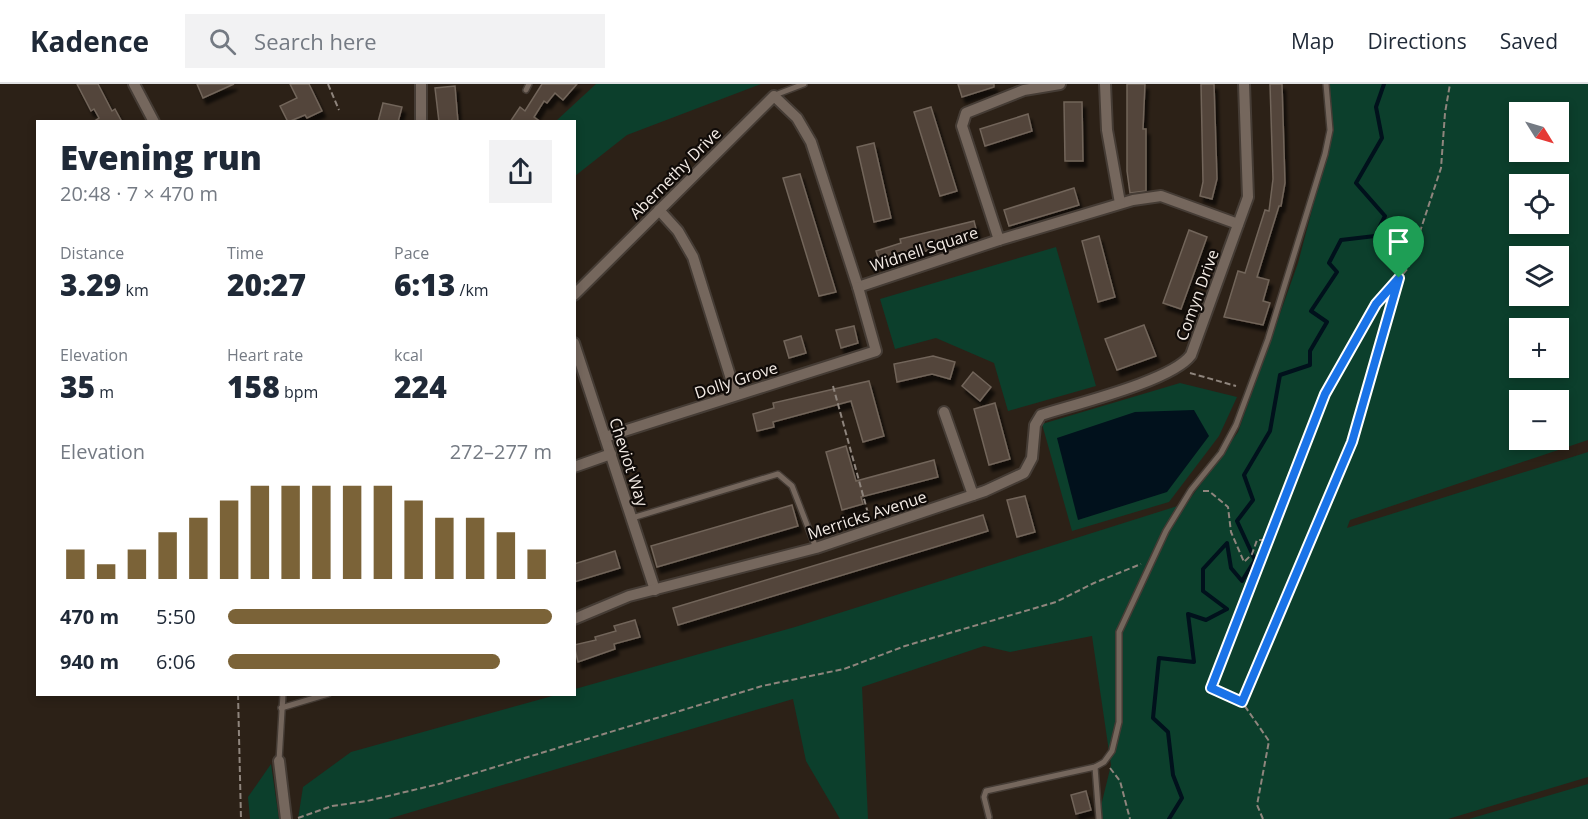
<!DOCTYPE html>
<html lang="en">
<head>
<meta charset="utf-8">
<style>
  :root { --surface:#fff; --page:#f2f2f3; --text:#1f2937; --muted:#747a83; --line:#e0e1e3; --accent:#7b6338 }
  body { margin:0; font-family:"Open Sans",sans-serif; background:var(--page); color:var(--text); height:100vh; display:flex; flex-direction:column; font-size:22px; white-space:nowrap }
  * { box-sizing:border-box; margin:0 }
  p { font-size:20px; color:var(--muted) }
  .icon { flex:none; width:33px; height:33px; fill:none; stroke:currentColor; stroke-width:2; stroke-linecap:round; stroke-linejoin:round }
  .map { position:relative; flex:1; overflow:hidden }
  .details { position:absolute; left:36px; top:36px; width:540px; height:576px; display:flex; flex-direction:column; background:var(--surface); border-radius:0px; box-shadow:0 3px 9px #0003 }
  .details>* { flex:none }
  .needle { width:39px; rotate:127deg }
  .controls { position:absolute; left:1509px; top:18px; display:grid; gap:12px }
  .controls a { display:grid; place-items:center; width:60px; height:60px; border-radius:0px; background:var(--surface); box-shadow:0 3px 9px #0003; font-size:30px }
  .pin { position:absolute; display:grid; place-items:center; width:51px; height:51px; color:#fff; margin:-62px -26px; border-radius:50% 50% 50% 0; rotate:-45deg; box-shadow:0 0 6px #0007 }
  .pin .icon { rotate:45deg }
  .round { display:grid; place-items:center; flex:none; width:63px; height:63px; border-radius:0px; background:var(--page) }
  .head { display:flex; align-items:center; justify-content:space-between; height:102px; padding:0 24px }
  h1 { font-size:33px; font-weight:800; line-height:45px }
  .metrics { display:grid; grid-template-columns:repeat(3,1fr); gap:9px; height:102px; padding:6px 24px }
  .metrics div { display:grid; align-content:center }
  .metrics b { font-size:30px; font-weight:800 }
  .metrics small { font-size:16px; font-weight:400 }
  .metrics p { font-size:16px }
  .chart { height:168px; padding:12px 24px }
  .chart p { display:flex; justify-content:space-between }
  .chart svg { width:100%; height:108px; margin-top:6px; stroke:var(--accent); stroke-width:6 }
  ul { padding:0 24px; list-style:none; font-size:20px }
  li { display:grid; grid-template-columns:96px 72px 1fr; align-items:center; height:45px }
  li i { height:15px; border-radius:8px; background:var(--accent) }
  header { display:flex; align-items:center; gap:36px; box-sizing:border-box; height:84px; padding:0 30px; background:var(--surface); border-bottom:2px solid var(--line) }
  header strong { font-size:28px }
  nav { display:flex; gap:33px; margin-inline-start:auto; font-size:21px }
  .search { width:420px; height:54px; background:var(--page); display:flex; align-items:center; gap:15px; box-sizing:border-box; padding:0 21px; border-radius:0px; color:var(--muted); font-size:22px }
  .map>svg:first-child { display:block }
  .green { fill:#0c3f2c; fill-rule:evenodd }
  .water { fill:#01111c }
  .lines { fill:none; stroke-linecap:round; stroke-linejoin:round }
  .stream { stroke:#01111c; stroke-width:4 }
  .building { fill:#52453b; stroke:#72655a; stroke-width:1.5; filter:url(#shadow) }
  .service-casing { stroke:#453c35; stroke-width:8 }
  .minor-casing { stroke:#453c35; stroke-width:14 }
  .path { stroke:#8f857d; stroke-width:2; stroke-dasharray:6 3; stroke-linecap:butt }
  .service { stroke:#75675d; stroke-width:5 }
  .minor { stroke:#75675d; stroke-width:10 }
  .route-casing { stroke:#fff; stroke-width:12 }
  .route { stroke:#1a73e8; stroke-width:8 }
  .labels { text-anchor:middle; dominant-baseline:central; stroke-width:4.5; stroke-linejoin:round; paint-order:stroke }
  .street-label { font-size:16px; fill:#f3ebe5; stroke:#100b08 }
</style>
</head>
<body>
<header>
<strong>Kadence</strong>
<div class="search"><svg class="icon" aria-label="search" viewBox="0 0 24 24"><circle cx="10" cy="10" r="6"/><path d="M15 15l6 6"/></svg>Search here</div>
<nav><a>Map</a><a>Directions</a><a>Saved</a></nav>
</header>
<div class="map">
<svg width="1588" height="735" viewBox="0 0 1588 735">
  <defs>
    <filter id="shadow"><feDropShadow dx="3.5" dy="6" stdDeviation="1.5" flood-color="#0009"/></filter>
  </defs>
  <rect width="100%" height="100%" fill="#2c2117"/>
  <g class="green">
    <path d="M 596,0 L 761,0 L 627,51 L 575,92 L 574,38 L 556,37 Z"/>
    <path d="M 1328,0 L 1588,0 L 1588,356 L 1350,436 L 1347,444 L 1588,368 L 1588,693 L 1448,735 L 1102,735 L 1100,726 L 1111,681 L 1092,552 L 1010,568 L 984,562 L 862,603 L 868,735 L 840,735 L 806,677 L 793,615 L 388,735 L 298,735 L 303,703 L 351,668 L 556,611 L 574,610 L 575,605 L 795,543 L 1187,419 L 1238,348 L 1298,179 L 1332,50 ZM 1520,28 L 1558,28 L 1558,68 L 1520,68 ZM 1520,100 L 1558,100 L 1558,140 L 1520,140 ZM 1520,172 L 1558,172 L 1558,212 L 1520,212 ZM 1520,244 L 1558,244 L 1558,284 L 1520,284 ZM 1520,316 L 1558,316 L 1558,356 L 1520,356 Z"/>
    <path d="M 1056,163 L 1096,302 L 1008,327 L 994,279 L 936,254 L 895,265 L 880,215 Z"/>
    <path d="M 1180,299 L 1237,313 L 1219,352 L 1169,418 L 1072,447 L 1042,340 Z"/>
    <path d="M 271,680 L 279,735 L 250,735 L 248,713 Z"/>
    <path d="M 1588,700 L 1588,735 L 1469,735 Z"/>
  </g>
  <path class="water" d="M 1194,326 L 1209,352 L 1167,408 L 1078,436 L 1057,354 L 1135,328 Z"/>
  <g class="lines">
    <path class="stream" d="M 1169,735 L 1182,714 L 1173,691 L 1168,648 L 1153,634 L 1159,574 L 1194,578 L 1188,530 L 1206,536 L 1227,525 L 1203,507 L 1203,485 L 1227,459 L 1231,484 L 1242,497 L 1255,476 L 1237,437 L 1253,416 L 1244,391 L 1270,347 L 1280,291 L 1310,281 L 1310,267 L 1327,238 L 1311,227 L 1337,188 L 1329,179 L 1341,156 L 1375,152 L 1385,132 L 1356,99 L 1382,54 L 1376,23 L 1384,0"/>
  </g>
  <g class="building">
    <path d="M 77,0 L 98,0 L 112,27 L 115,25 L 122,38 L 93,38 L 99,34 L 94,25 L 91,27 Z"/>
    <path d="M 197,0 L 234,0 L 203,14 Z"/>
    <path d="M 290,0 L 309,0 L 322,27 L 307,34 L 305,31 L 288,38 L 280,22 L 297,14 Z"/>
    <path d="M 542,0 L 577,0 L 563,16 L 555,9 L 547,19 L 544,17 L 534,33 L 541,38 L 510,38 L 520,23 L 525,27 Z"/>
    <path d="M 958,0 L 994,0 L 994,3 L 962,13 Z"/>
    <path d="M 1127,0 L 1145,0 L 1143,45 L 1146,45 L 1146,107 L 1130,109 L 1127,87 Z"/>
    <path d="M 1201,0 L 1214,0 L 1217,95 L 1212,115 L 1200,112 L 1203,98 Z"/>
    <path d="M 1270,0 L 1282,0 L 1285,99 L 1281,122 L 1279,122 L 1257,193 L 1269,196 L 1263,217 L 1270,219 L 1263,241 L 1224,233 L 1238,187 L 1245,189 L 1265,126 L 1269,127 L 1273,95 Z"/>
    <path d="M 455,2 L 458,38 L 439,38 L 435,4 Z"/>
    <path d="M 1064,18 L 1082,18 L 1083,77 L 1065,77 Z"/>
    <path d="M 383,19 L 402,23 L 398,38 L 378,38 Z"/>
    <path d="M 931,23 L 957,107 L 940,112 L 914,28 Z"/>
    <path d="M 1028,30 L 1032,47 L 985,62 L 980,45 Z"/>
    <path d="M 874,59 L 891,134 L 874,138 L 857,63 Z"/>
    <path d="M 800,90 L 836,208 L 819,212 L 783,94 Z"/>
    <path d="M 1074,104 L 1079,121 L 1009,142 L 1004,126 Z"/>
    <path d="M 974,137 L 978,153 L 903,173 L 904,176 L 881,183 L 876,167 L 901,159 L 900,155 Z"/>
    <path d="M 1189,146 L 1207,153 L 1181,225 L 1163,219 Z"/>
    <path d="M 1099,152 L 1115,213 L 1098,218 L 1082,157 Z"/>
    <path d="M 1144,241 L 1156,272 L 1117,286 L 1105,255 Z"/>
    <path d="M 854,242 L 858,259 L 841,264 L 836,246 Z"/>
    <path d="M 801,252 L 806,269 L 789,274 L 784,257 Z"/>
    <path d="M 933,272 L 955,278 L 950,295 L 932,290 L 897,298 L 894,280 Z"/>
    <path d="M 973,288 L 991,303 L 980,317 L 962,302 Z"/>
    <path d="M 869,297 L 884,352 L 863,358 L 851,317 L 773,338 L 774,343 L 757,347 L 753,330 L 774,324 L 773,319 Z"/>
    <path d="M 995,319 L 1010,375 L 989,381 L 974,325 Z"/>
    <path d="M 846,362 L 856,397 L 934,376 L 938,393 L 861,413 L 863,420 L 842,426 L 826,368 Z"/>
    <path d="M 1025,412 L 1035,448 L 1017,453 L 1007,416 Z"/>
    <path d="M 792,421 L 798,442 L 657,483 L 651,462 Z"/>
    <path d="M 983,431 L 988,447 L 678,541 L 673,524 Z"/>
    <path d="M 615,467 L 620,484 L 574,498 L 574,480 Z"/>
    <path d="M 635,536 L 640,553 L 614,560 L 615,565 L 578,578 L 574,561 L 596,556 L 595,553 L 616,547 L 614,542 Z"/>
    <path d="M 1086,707 L 1091,726 L 1076,730 L 1071,711 Z"/>
  </g>
  <g class="lines">
    <g class="service-casing">
      <g id="service">
        <path d="M 526,6 L 529,0"/>
        <path d="M 775,11 L 804,0"/>
        <path d="M 632,434 L 778,390 L 792,402 L 816,464"/>
        <path d="M 281,624 L 328,610"/>
        <path d="M 279,677 L 283,610"/>
        <path d="M 1095,683 L 1099,735"/>
        <path d="M 989,733 L 984,713 L 986,707 L 1095,683 L 1104,678 L 1112,667 L 1119,638 L 1119,548 L 1166,447 L 1191,406 L 1221,369 L 1236,341 L 1268,255 L 1325,70 L 1330,46 L 1326,0"/>
      </g>
    </g>
    <g class="minor-casing">
      <g id="minor">
        <path d="M 134,0 L 154,38"/>
        <path d="M 421,0 L 421,38"/>
        <path d="M 1060,0 L 1024,6 L 966,29 L 962,42 L 999,156 L 1133,116 L 1161,112 L 1238,140"/>
        <path d="M 1105,0 L 1107,46 L 1120,119"/>
        <path d="M 659,126 L 678,147 L 693,173 L 736,311"/>
        <path d="M 574,211 L 774,12 L 797,34 L 811,58 L 858,203 L 999,156"/>
        <path d="M 574,259 L 655,506"/>
        <path d="M 944,328 L 973,411"/>
        <path d="M 605,353 L 876,267 L 858,203"/>
        <path d="M 574,383 L 611,370"/>
        <path d="M 574,535 L 629,512 L 816,464 L 985,407 L 1024,389 L 1032,374 L 1035,341 L 1041,331 C 1075,320 1172,297 1191,271 L 1248,113 L 1244,0"/>
        <path d="M 279,677 L 286,735"/>
      </g>
    </g>
    <g class="path">
      <path d="M 328,0 L 339,26"/>
      <path d="M 1190,289 L 1236,302"/>
      <path d="M 833,302 L 869,433"/>
      <path d="M 1203,407 L 1209,407 L 1228,423 L 1231,448 L 1244,478 L 1252,470 L 1257,456 L 1266,456"/>
      <path d="M 238,610 L 241,735"/>
      <path d="M 1242,618 L 1352,358 L 1398,197"/>
      <path d="M 1110,684 L 1120,697 L 1130,735"/>
      <path d="M 298,734 L 332,722 L 367,717 L 439,700 L 762,602 L 844,585 L 905,562 L 1056,518 L 1094,499 L 1141,480"/>
      <path d="M 1263,735 L 1257,721 L 1269,657 L 1242,618 L 1211,604 L 1325,310 L 1376,221 L 1408,184 L 1441,84 L 1445,29 L 1450,0"/>
    </g>
    <use href="#service" class="service"/>
    <use href="#minor" class="minor"/>
  </g>
  <g class="lines">
    <g class="route-casing">
      <path id="route" d="M 1399,194 L 1352,358 L 1242,618 L 1211,604 L 1325,310 L 1376,220 Z"/>
    </g>
    <use href="#route" class="route"/>
  </g>
  <g class="labels">
    <g class="street-label">
      <text transform="translate(675 89) rotate(-45)">Abernethy Drive</text>
      <text transform="translate(924 165) rotate(-18)">Widnell Square</text>
      <text transform="translate(1197 211) rotate(-70)">Comyn Drive</text>
      <text transform="translate(736 296) rotate(-18)">Dolly Grove</text>
      <text transform="translate(629 378) rotate(72)">Cheviot Way</text>
      <text transform="translate(867 431) rotate(-18)">Merricks Avenue</text>
    </g>
  </g>
</svg>
<div class="controls">
<a><svg class="needle" viewBox="-14 -14 28 28"><path d="M0-13l5 13h-10z" fill="#e53935"/><path d="M0 13l5-13h-10z" fill="#747a83"/></svg></a>
<a><svg class="icon" aria-label="locate" viewBox="0 0 24 24"><circle cx="12" cy="12" r="6"/><path d="M12 2v4M12 18v4M2 12h4M18 12h4"/></svg></a>
<a><svg class="icon" aria-label="layers" viewBox="0 0 24 24"><path d="M12 4l9 5-9 5-9-5zM3 14l9 5 9-5"/></svg></a>
<a>+</a>
<a>−</a>
</div>
<div class="pin" style="left:1399px;top:194px;background:#1e9e55"><svg class="icon" aria-label="arrive" viewBox="0 0 24 24"><path d="M6 21V4h12l-3 4 3 4H6"/></svg></div>
<section class="details">
<div class="head"><div><h1>Evening run</h1><p>20:48 · 7 × 470 m</p></div><a class="round"><svg class="icon" aria-label="share" viewBox="0 0 24 24"><path d="M12 15V3M7 8l5-5 5 5M5 13v7h14v-7"/></svg></a></div>
<div class="metrics">
<div><p>Distance</p><b>3.29<small> km</small></b></div>
<div><p>Time</p><b>20:27</b></div>
<div><p>Pace</p><b>6:13<small> /km</small></b></div>
</div>
<div class="metrics">
<div><p>Elevation</p><b>35<small> m</small></b></div>
<div><p>Heart rate</p><b>158<small> bpm</small></b></div>
<div><p>kcal</p><b>224</b></div>
</div>
<div class="chart"><p><span>Elevation</span>272–277 m</p>
<svg viewBox="0 0 160 44" preserveAspectRatio="none"><path d="M5 44V32M15 44V38M25 44V32M35 44V25M45 44V19M55 44V12M65 44V6M75 44V6M85 44V6M95 44V6M105 44V6M115 44V12M125 44V19M135 44V19M145 44V25M155 44V32"/></svg>
</div>
<ul>
<li><b>470 m</b>5:50<i style="width:100%"></i></li>
<li><b>940 m</b>6:06<i style="width:84%"></i></li>
</ul>
</section>
</div>
</body>
</html>
